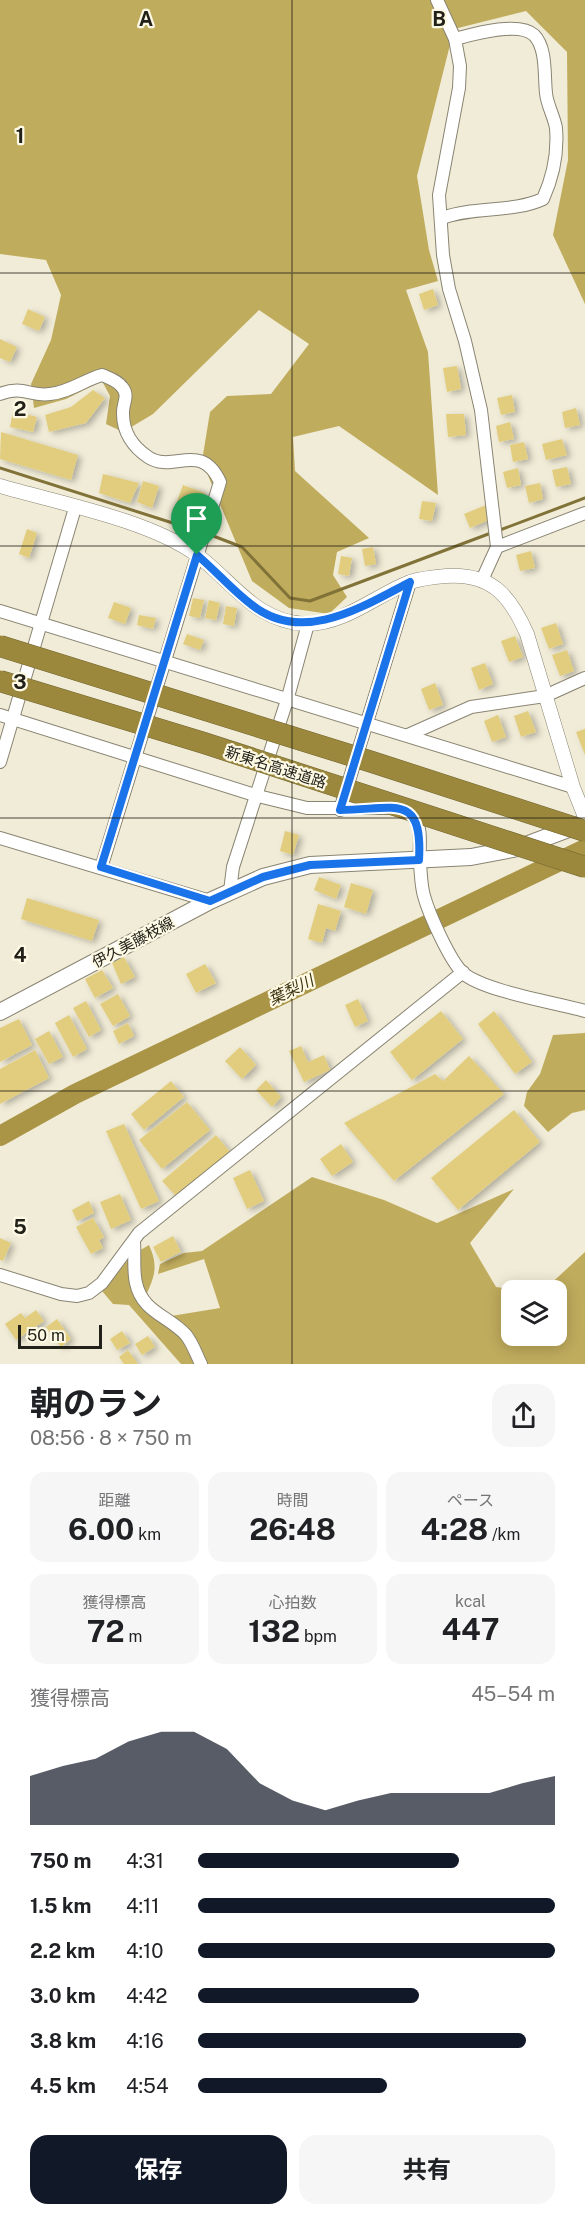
<!DOCTYPE html>
<html lang="ja">
<head>
<meta charset="utf-8">
<style>
  :root { --surface:#fff; --page:#f6f6f6; --text:#202124; --muted:#757577; --accent:#111827 }
  body { margin:0; font-family:"Public Sans","Noto Sans JP",sans-serif; background:var(--page); color:var(--text); height:100vh; display:flex; flex-direction:column; font-size:22px; white-space:nowrap }
  * { box-sizing:border-box; margin:0 }
  p { font-size:20px; color:var(--muted) }
  .icon { flex:none; width:33px; height:33px; fill:none; stroke:currentColor; stroke-width:2; stroke-linecap:round; stroke-linejoin:round }
  .map { position:relative; height:1364px; overflow:hidden }
  .panel { display:flex; flex-direction:column; background:var(--surface); flex:1 }
  .panel>* { flex:none }
  .buttons { position:absolute; left:501px; top:1280px; display:grid; gap:12px }
  .buttons a { display:grid; place-items:center; width:66px; height:66px; border-radius:12px; background:var(--surface); box-shadow:0 3px 15px #0003; font-size:30px }
  .scale { position:absolute; left:18px; bottom:15px; width:84px; box-sizing:border-box; padding-left:6px; border:3px solid #222119; border-top:0; font-size:16px; line-height:21px; white-space:nowrap; color:#222119; -webkit-text-stroke:4px #fef9e4; paint-order:stroke }
  .pin { position:absolute; display:grid; place-items:center; width:51px; height:51px; color:#fff; margin:-62px -26px; border-radius:50% 50% 50% 0; rotate:-45deg; box-shadow:0 0 6px #0007 }
  .pin .icon { rotate:45deg }
  .round { display:grid; place-items:center; flex:none; width:63px; height:63px; border-radius:18px; background:var(--page) }
  .head { display:flex; align-items:center; justify-content:space-between; height:102px; padding:0 30px }
  h1 { font-size:33px; font-weight:700; line-height:45px }
  .metrics { display:grid; grid-template-columns:repeat(3,1fr); gap:9px; height:102px; padding:6px 30px }
  .metrics div { display:grid; align-content:center; border-radius:15px; background:var(--page); text-align:center }
  .metrics b { font-size:30px; font-weight:700 }
  .metrics small { font-size:16px; font-weight:400 }
  .metrics p { font-size:16px }
  .chart { height:168px; padding:12px 30px }
  .chart p { display:flex; justify-content:space-between }
  .chart svg { width:100%; height:108px; margin-top:6px; fill:var(--accent); opacity:.7 }
  .action { display:flex; gap:12px; margin-top:auto; padding:12px 30px }
  .action a { flex:1; height:69px; border-radius:18px; background:var(--accent); color:#fff; font-size:24px; font-weight:700; line-height:69px; text-align:center }
  .action a+a { background:var(--page); color:var(--text) }
  ul { padding:0 30px; list-style:none; font-size:20px }
  li { display:grid; grid-template-columns:96px 72px 1fr; align-items:center; height:45px }
  li i { height:15px; border-radius:8px; background:var(--accent) }
  .map>svg:first-child { display:block }
  .forest { fill:#c0ac5d }
  .lines { fill:none; stroke-linecap:round; stroke-linejoin:round }
  .stream { stroke:#817238; stroke-width:3 }
  .river { stroke:#aa9546; stroke-width:20 }
  .building { fill:#e1cd7d; filter:url(#shadow) }
  .minor-casing { stroke:#898472; stroke-width:14 }
  .tertiary-casing { stroke:#898472; stroke-width:15 }
  .secondary-casing { stroke:#898472; stroke-width:18 }
  .minor { stroke:#fff; stroke-width:12 }
  .tertiary { stroke:#fff; stroke-width:14 }
  .secondary { stroke:#fff; stroke-width:16 }
  .motorway-bridge-casing { stroke:#716430; stroke-width:22; stroke-linecap:butt }
  .motorway-bridge { stroke:#9b883c; stroke-width:21 }
  .route-casing { stroke:#fff; stroke-width:12 }
  .route { stroke:#1a73e8; stroke-width:8 }
  .grid { fill:none; stroke:#222119; stroke-width:1.5; stroke-opacity:0.55 }
  .labels { text-anchor:middle; dominant-baseline:central; stroke-width:4.5; stroke-linejoin:round; paint-order:stroke }
  .street-label { font-size:15px; fill:#222119; stroke:#fef9e4 }
  .water-label { font-size:16px; font-style:italic; fill:#3d3411; stroke:#fef9e4 }
  .grid-label { font-size:20px; text-anchor:middle; font-weight:bold; fill:#222119; stroke:#fef9e4; stroke-width:4.5; stroke-linejoin:round; paint-order:stroke }
</style>
</head>
<body>
<div class="map">
<svg width="585" height="1364" viewBox="0 0 585 1364">
  <defs>
    <filter id="shadow"><feDropShadow dx="4" dy="2.5" stdDeviation="3" flood-color="#0004"/></filter>
  </defs>
  <rect width="100%" height="100%" fill="#f1ecd7"/>
  <g class="forest">
    <path d="M 0,0 L 585,0 L 585,304 L 553,235 L 568,160 L 567,52 L 526,11 L 454,29 L 417,176 L 429,250 L 438,281 L 406,290 L 428,352 L 438,495 L 339,426 L 293,437 L 295,471 L 369,538 L 337,552 L 333,575 L 347,597 L 329,614 L 289,608 L 252,581 L 202,461 L 210,412 L 227,396 L 271,394 L 309,344 L 259,310 L 153,414 L 123,432 L 106,424 L 110,396 L 102,381 L 66,399 L 34,408 L 31,384 L 51,340 L 61,295 L 46,260 L 0,254 Z"/>
    <path d="M 585,1033 L 585,1110 L 572,1113 L 548,1132 L 524,1106 L 527,1092 L 540,1074 L 553,1035 Z"/>
    <path d="M 312,1177 L 384,1200 L 437,1223 L 514,1189 L 470,1243 L 496,1287 L 517,1290 L 512,1290 L 512,1335 L 556,1335 L 556,1290 L 544,1290 L 585,1252 L 585,1364 L 181,1364 L 129,1305 L 113,1304 L 102,1291 L 132,1255 L 149,1245 C 160,1269 153,1279 143,1302 L 159,1318 L 220,1308 L 204,1259 L 158,1274 L 160,1264 L 184,1253 L 202,1251 Z"/>
  </g>
  <g class="lines">
    <g class="stream">
      <path d="M 0,468 L 201,532"/>
      <path d="M 500,530 L 585,498"/>
      <path d="M 208,534 L 242,547 L 290,598 L 310,601 L 491,533"/>
    </g>
    <path class="river" d="M 0,1136 L 75,1094 L 585,849"/>
  </g>
  <g class="building">
    <path d="M 433,289 L 438,305 L 424,310 L 419,294 Z"/>
    <path d="M 28,309 L 45,317 L 39,331 L 22,324 Z"/>
    <path d="M 0,339 L 17,347 L 10,362 L 0,358 Z"/>
    <path d="M 457,366 L 461,389 L 447,392 L 443,368 Z"/>
    <path d="M 93,390 L 105,398 L 86,423 L 49,432 L 45,415 L 71,407 Z"/>
    <path d="M 512,395 L 515,412 L 501,415 L 497,398 Z"/>
    <path d="M 576,408 L 580,425 L 565,428 L 562,412 Z"/>
    <path d="M 13,411 L 37,417 L 33,432 L 10,427 Z"/>
    <path d="M 446,414 L 464,414 L 466,435 L 448,437 Z"/>
    <path d="M 510,422 L 514,439 L 499,442 L 496,426 Z"/>
    <path d="M 1,432 L 78,455 L 71,480 L 0,459 Z"/>
    <path d="M 562,439 L 567,455 L 546,460 L 542,444 Z"/>
    <path d="M 524,442 L 528,459 L 513,462 L 510,445 Z"/>
    <path d="M 567,467 L 571,484 L 556,487 L 552,470 Z"/>
    <path d="M 518,468 L 521,485 L 507,488 L 503,472 Z"/>
    <path d="M 103,474 L 139,483 L 130,503 L 99,493 Z"/>
    <path d="M 143,481 L 159,486 L 152,508 L 137,502 Z"/>
    <path d="M 540,483 L 543,499 L 529,503 L 525,486 Z"/>
    <path d="M 183,485 L 205,493 L 195,521 L 173,512 Z"/>
    <path d="M 422,501 L 436,503 L 432,521 L 419,519 Z"/>
    <path d="M 486,505 L 491,519 L 470,528 L 464,514 Z"/>
    <path d="M 27,529 L 37,533 L 29,558 L 19,554 Z"/>
    <path d="M 373,547 L 376,564 L 365,566 L 362,549 Z"/>
    <path d="M 531,551 L 535,568 L 520,571 L 516,555 Z"/>
    <path d="M 341,556 L 352,558 L 349,576 L 338,574 Z"/>
    <path d="M 193,598 L 204,600 L 200,618 L 189,616 Z"/>
    <path d="M 209,600 L 220,603 L 216,620 L 205,618 Z"/>
    <path d="M 114,602 L 131,608 L 125,624 L 108,618 Z"/>
    <path d="M 226,606 L 237,608 L 234,626 L 223,624 Z"/>
    <path d="M 139,615 L 156,618 L 153,629 L 137,625 Z"/>
    <path d="M 556,623 L 563,644 L 549,649 L 541,628 Z"/>
    <path d="M 187,634 L 204,640 L 200,650 L 183,644 Z"/>
    <path d="M 515,636 L 523,657 L 509,662 L 501,641 Z"/>
    <path d="M 567,650 L 574,671 L 560,676 L 552,655 Z"/>
    <path d="M 485,663 L 493,684 L 479,690 L 471,668 Z"/>
    <path d="M 435,683 L 443,705 L 429,710 L 421,689 Z"/>
    <path d="M 528,711 L 536,732 L 521,737 L 514,716 Z"/>
    <path d="M 498,715 L 506,737 L 492,742 L 484,721 Z"/>
    <path d="M 585,729 L 585,755 L 576,732 Z"/>
    <path d="M 285,831 L 299,835 L 293,855 L 280,851 Z"/>
    <path d="M 319,877 L 341,885 L 336,899 L 314,890 Z"/>
    <path d="M 351,883 L 373,890 L 366,914 L 344,907 Z"/>
    <path d="M 27,898 L 99,920 L 92,941 L 21,919 Z"/>
    <path d="M 318,904 L 341,911 L 335,931 L 326,928 L 322,943 L 308,939 Z"/>
    <path d="M 124,957 L 135,977 L 121,984 L 112,963 Z"/>
    <path d="M 205,964 L 216,983 L 196,993 L 186,974 Z"/>
    <path d="M 102,970 L 113,988 L 95,998 L 85,979 Z"/>
    <path d="M 118,994 L 130,1016 L 113,1026 L 100,1004 Z"/>
    <path d="M 358,999 L 368,1021 L 355,1027 L 345,1005 Z"/>
    <path d="M 86,1001 L 101,1030 L 89,1037 L 73,1008 Z"/>
    <path d="M 441,1011 L 463,1039 L 412,1080 L 390,1052 Z"/>
    <path d="M 494,1011 L 532,1062 L 515,1074 L 478,1024 Z"/>
    <path d="M 69,1015 L 87,1049 L 73,1057 L 55,1023 Z"/>
    <path d="M 19,1019 L 32,1045 L 0,1062 L 0,1028 Z"/>
    <path d="M 128,1023 L 134,1036 L 119,1044 L 113,1031 Z"/>
    <path d="M 49,1031 L 63,1057 L 49,1064 L 35,1039 Z"/>
    <path d="M 301,1046 L 308,1062 L 324,1055 L 330,1070 L 304,1082 L 289,1051 Z"/>
    <path d="M 240,1047 L 256,1065 L 242,1079 L 225,1061 Z"/>
    <path d="M 35,1050 L 49,1078 L 0,1104 L 0,1069 Z"/>
    <path d="M 469,1056 L 504,1094 L 394,1181 L 344,1123 L 435,1074 L 443,1081 Z"/>
    <path d="M 266,1080 L 281,1097 L 272,1107 L 256,1090 Z"/>
    <path d="M 171,1081 L 184,1097 L 144,1130 L 131,1114 Z"/>
    <path d="M 187,1102 L 210,1130 L 162,1169 L 139,1140 Z"/>
    <path d="M 514,1110 L 540,1142 L 458,1210 L 431,1178 Z"/>
    <path d="M 124,1124 L 159,1201 L 141,1209 L 106,1131 Z"/>
    <path d="M 216,1135 L 230,1152 L 176,1196 L 162,1181 Z"/>
    <path d="M 341,1144 L 353,1162 L 332,1176 L 320,1159 Z"/>
    <path d="M 250,1170 L 264,1201 L 247,1209 L 233,1178 Z"/>
    <path d="M 120,1194 L 131,1220 L 111,1229 L 100,1202 Z"/>
    <path d="M 89,1201 L 94,1213 L 77,1221 L 72,1210 Z"/>
    <path d="M 93,1218 L 104,1237 L 99,1240 L 103,1248 L 91,1254 L 76,1227 Z"/>
    <path d="M 173,1236 L 181,1252 L 161,1262 L 153,1247 Z"/>
    <path d="M 0,1238 L 11,1243 L 3,1261 L 0,1260 Z"/>
    <path d="M 36,1310 L 44,1321 L 16,1340 L 5,1324 L 21,1313 L 25,1318 Z"/>
    <path d="M 57,1319 L 71,1339 L 61,1347 L 46,1327 Z"/>
    <path d="M 122,1331 L 130,1343 L 117,1350 L 110,1339 Z"/>
    <path d="M 148,1336 L 155,1347 L 142,1355 L 135,1344 Z"/>
    <path d="M 128,1350 L 138,1364 L 124,1364 L 119,1357 Z"/>
  </g>
  <g class="lines">
    <g class="minor-casing">
      <g id="minor">
        <path d="M 437,0 L 455,39 L 460,66 L 459,88 L 439,195 L 443,255 L 449,289 L 465,341 L 481,410 L 497,547 L 482,580"/>
        <path d="M 442,218 C 475,206 512,213 543,199 C 553,177 558,152 556,128 C 554,116 547,105 546,93 C 544,76 547,48 534,35 C 519,21 474,34 455,39"/>
        <path d="M 0,394 C 24,385 30,397 50,394 C 70,392 84,380 102,375 C 109,378 118,381 122,387 C 130,396 122,404 123,414 C 123,432 133,447 148,457 C 173,474 201,440 220,482 L 101,868"/>
        <path d="M 497,547 L 585,513"/>
        <path d="M 0,611 L 573,787"/>
        <path d="M 0,715 L 258,796 L 307,808 L 387,808"/>
        <path d="M 408,735 L 471,707 L 545,696 L 585,678"/>
        <path d="M 0,762 L 75,508"/>
        <path d="M 340,810 L 410,582"/>
        <path d="M 410,813 C 425,827 418,845 420,864 C 421,874 421,886 424,896 C 429,914 450,961 463,973 C 483,991 557,1003 585,1011"/>
        <path d="M 0,838 L 210,901"/>
        <path d="M 230,891 L 233,867 L 288,697 L 308,624"/>
        <path d="M 134,1242 C 135,1255 133,1271 136,1283 C 142,1312 169,1316 186,1335 C 193,1344 196,1354 201,1364"/>
        <path d="M 0,1275 L 61,1294 L 77,1296 L 89,1293 L 102,1283 L 139,1233 L 463,972"/>
      </g>
    </g>
    <g class="tertiary-casing">
      <path id="tertiary" d="M 0,486 C 58,503 149,520 197,555 C 234,583 255,621 305,624 C 344,625 376,595 410,582 C 422,578 434,577 446,576 C 491,573 510,595 527,634 L 573,787 L 585,817"/>
    </g>
    <g class="secondary-casing">
      <path id="secondary" d="M 0,1012 L 210,901 L 263,877 L 310,865 L 471,857 L 518,848 L 579,825"/>
    </g>
    <use href="#minor" class="minor"/>
    <use href="#tertiary" class="tertiary"/>
    <use href="#secondary" class="secondary"/>
    <g class="motorway-bridge-casing">
      <g id="motorway-bridge">
        <path d="M 0,646 L 372,762 L 585,831"/>
        <path d="M 0,681 L 204,743 L 585,867"/>
      </g>
    </g>
    <use href="#motorway-bridge" class="motorway-bridge"/>
  </g>
  <g class="lines">
    <g class="route-casing">
      <path id="route" d="M 197,555 C 216,571 232,590 252,605 C 303,645 362,607 410,582 L 340,810 C 393,810 423,791 419,860 L 310,865 L 263,877 L 210,901 L 101,867 Z"/>
    </g>
    <use href="#route" class="route"/>
  </g>
  <path class="grid" d="M 292,0 L 292,1364M 0,273 L 585,273M 0,546 L 585,546M 0,818 L 585,818M 0,1091 L 585,1091"/>
  <g class="labels">
    <g class="street-label">
      <text transform="translate(276 767) rotate(18)">新東名高速道路</text>
      <text transform="translate(133 942) rotate(-28)">伊久美藤枝線</text>
    </g>
    <g class="water-label">
      <text transform="translate(291 990) rotate(-26)">葉梨川</text>
    </g>
  </g>
  <g class="grid-label">
    <text x="146" y="26">A</text>
    <text x="439" y="26">B</text>
    <text x="20" y="143">1</text>
    <text x="20" y="416">2</text>
    <text x="20" y="689">3</text>
    <text x="20" y="962">4</text>
    <text x="20" y="1234">5</text>
  </g>
</svg>
<div class="buttons">
<a><svg class="icon" aria-label="layers" viewBox="0 0 24 24"><path d="M12 4l9 5-9 5-9-5zM3 14l9 5 9-5"/></svg></a>
</div>
<div class="scale">50 m</div>
<div class="pin" style="left:197px;top:555px;background:#1e9e55"><svg class="icon" aria-label="arrive" viewBox="0 0 24 24"><path d="M6 21V4h12l-3 4 3 4H6"/></svg></div>
</div>
<section class="panel">
<div class="head"><div><h1>朝のラン</h1><p>08:56 · 8 × 750 m</p></div><a class="round"><svg class="icon" aria-label="share" viewBox="0 0 24 24"><path d="M12 15V3M7 8l5-5 5 5M5 13v7h14v-7"/></svg></a></div>
<div class="metrics">
<div><p>距離</p><b>6.00<small> km</small></b></div>
<div><p>時間</p><b>26:48</b></div>
<div><p>ペース</p><b>4:28<small> /km</small></b></div>
</div>
<div class="metrics">
<div><p>獲得標高</p><b>72<small> m</small></b></div>
<div><p>心拍数</p><b>132<small> bpm</small></b></div>
<div><p>kcal</p><b>447</b></div>
</div>
<div class="chart"><p><span>獲得標高</span>45–54 m</p>
<svg viewBox="0 0 160 44" preserveAspectRatio="none"><path d="M0 44V24L10 20L20 17L30 10L40 6L50 6L60 13L70 27L80 34L90 38L100 34L110 31L120 31L130 31L140 31L150 27L160 24V44z"/></svg>
</div>
<ul>
<li><b>750 m</b>4:31<i style="width:73%"></i></li>
<li><b>1.5 km</b>4:11<i style="width:100%"></i></li>
<li><b>2.2 km</b>4:10<i style="width:100%"></i></li>
<li><b>3.0 km</b>4:42<i style="width:62%"></i></li>
<li><b>3.8 km</b>4:16<i style="width:92%"></i></li>
<li><b>4.5 km</b>4:54<i style="width:53%"></i></li>
</ul>
<div class="action"><a>保存</a><a>共有</a></div>
</section>
</body>
</html>
